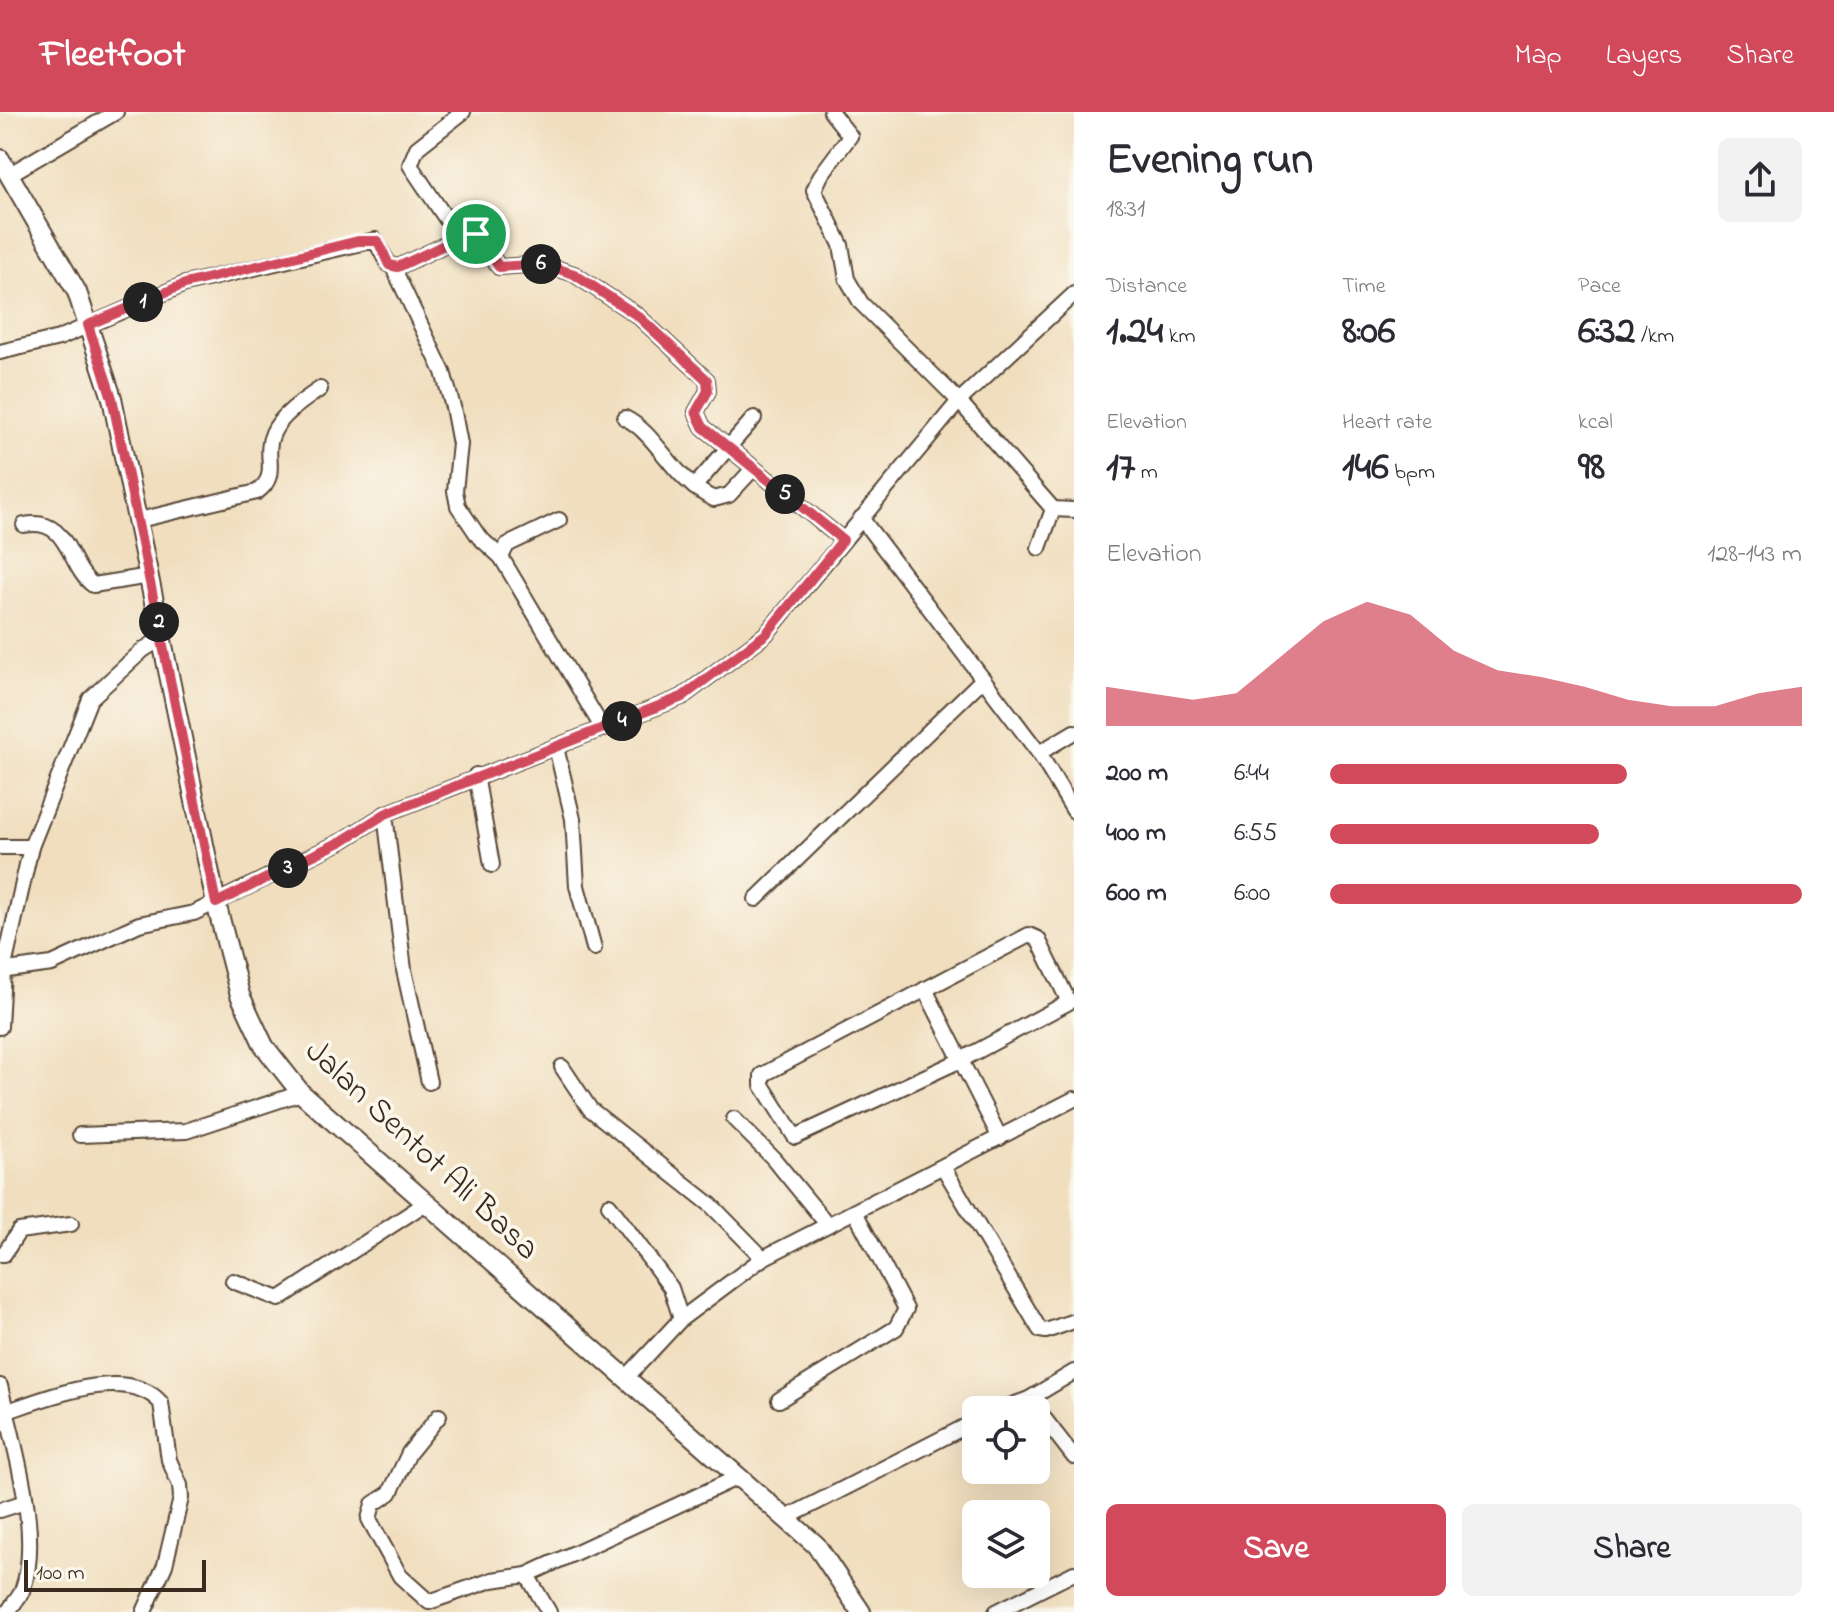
<!DOCTYPE html>
<html lang="en">
<head>
<meta charset="utf-8">
<style>
  :root { --surface:#fff; --page:#f2f2f3; --text:#2b2b33; --muted:#7c7c81; --accent:#d1495b }
  body { margin:0; font-family:"Indie Flower",sans-serif; background:var(--page); color:var(--text); height:100vh; display:flex; flex-direction:column; font-size:30px; white-space:nowrap }
  * { box-sizing:border-box; margin:0 }
  p { font-size:26px; color:var(--muted) }
  .icon { flex:none; width:44px; height:44px; fill:none; stroke:currentColor; stroke-width:2; stroke-linecap:round; stroke-linejoin:round }
  .map { position:relative; flex:1; overflow:hidden }
  .details { display:flex; flex-direction:column; background:var(--surface); width:760px }
  .details>* { flex:none }
  .fabs { position:absolute; left:962px; top:1284px; display:grid; gap:16px }
  .fabs a { display:grid; place-items:center; width:88px; height:88px; border-radius:12px; background:var(--surface); box-shadow:0 8px 32px #0002; font-size:40px }
  .scale { position:absolute; left:24px; bottom:20px; width:182px; box-sizing:border-box; padding-left:8px; border:4px solid #3b2a1e; border-top:0; font-size:22px; line-height:28px; white-space:nowrap; color:#3b2a1e; -webkit-text-stroke:6px #fbf7ec; paint-order:stroke }
  .pin { position:absolute; display:grid; place-items:center; width:68px; height:68px; color:#fff; margin:-34px; border:4px solid #fff; border-radius:50%; box-shadow:0 2px 8px #0007 }
  .km { position:absolute; width:40px; height:40px; margin:-20px; border-radius:50%; background:#222; color:#fff; font-size:22px; line-height:40px; text-align:center }
  .round { display:grid; place-items:center; flex:none; width:84px; height:84px; border-radius:12px; background:var(--page) }
  .head { display:flex; align-items:center; justify-content:space-between; height:136px; padding:0 32px }
  h1 { font-size:44px; font-weight:700; line-height:60px }
  .metrics { display:grid; grid-template-columns:repeat(3,1fr); gap:12px; height:136px; padding:8px 32px }
  .metrics div { display:grid; align-content:center }
  .metrics b { font-size:40px; font-weight:700 }
  .metrics small { font-size:22px; font-weight:400 }
  .metrics p { font-size:22px }
  .chart { height:224px; padding:16px 32px }
  .chart p { display:flex; justify-content:space-between }
  .chart svg { width:100%; height:144px; margin-top:8px; fill:var(--accent); opacity:.7 }
  .button { display:flex; gap:16px; margin-top:auto; padding:16px 32px }
  .button a { flex:1; height:92px; border-radius:12px; background:var(--accent); color:#fff; font-size:32px; font-weight:700; line-height:92px; text-align:center }
  .button a+a { background:var(--page); color:var(--text) }
  ul { padding:0 32px; list-style:none; font-size:26px }
  li { display:grid; grid-template-columns:128px 96px 1fr; align-items:center; height:60px }
  li i { height:20px; border-radius:10px; background:var(--accent) }
  header { display:flex; align-items:center; gap:48px; box-sizing:border-box; height:112px; padding:0 40px; background:var(--accent); color:#fff }
  header strong { font-size:38px }
  nav { display:flex; gap:44px; margin-inline-start:auto; font-size:28px }
  main { display:flex; flex:1; min-height:0 }
  .map>svg:first-child { display:block }
  .lines { fill:none; stroke-linecap:round; stroke-linejoin:round }
  .minor-casing { stroke:#564536; stroke-width:18 }
  .secondary-casing { stroke:#564536; stroke-width:22 }
  .minor { stroke:#fff; stroke-width:14 }
  .secondary { stroke:#fff; stroke-width:18 }
  .route-casing { stroke:#fff; stroke-width:16 }
  .route { stroke:#d1495b; stroke-width:10 }
  .labels { text-anchor:middle; dominant-baseline:central; stroke-width:7; stroke-linejoin:round; paint-order:stroke }
  .street-label { font-size:34px; fill:#3b2a1e; stroke:#fbf7ec }
</style>
</head>
<body>
<header>
<strong>Fleetfoot</strong>
<nav><a>Map</a><a>Layers</a><a>Share</a></nav>
</header>
<main>
<div class="map">
<svg width="1074" height="1500" viewBox="0 0 1074 1500">
  <rect width="100%" height="100%" fill="#fbf7ec"/>
  <filter id="ink" filterUnits="userSpaceOnUse"><feTurbulence type="fractalNoise" baseFrequency=".0125" numOctaves="2"/><feDisplacementMap in="SourceGraphic" scale="16" xChannelSelector="R" yChannelSelector="G"/><feConvolveMatrix kernelMatrix="1 2 1 2 8 2 1 2 1" color-interpolation-filters="sRGB"/></filter>
  <filter id="wash" filterUnits="userSpaceOnUse"><feTurbulence type="fractalNoise" baseFrequency=".006" numOctaves="4" result="noise"/><feDisplacementMap in="SourceGraphic" scale="32" xChannelSelector="R" yChannelSelector="G"/><feGaussianBlur stdDeviation="1.8" result="paint"/><feColorMatrix in="noise" values="0 0 0 0 0 0 0 0 0 0 0 0 0 0 0 0 0 1.4 0 .05"/><feComposite in="paint" operator="in"/></filter>
  <g filter="url(#wash)">
    <rect width="100%" height="100%" fill="#f0debe"/>
  </g>
  <g filter="url(#ink)">
    <g class="lines">
      <g class="minor-casing">
        <g id="minor">
          <path d="M 831,0 L 850,24 L 821,63 L 814,78 L 841,133 L 847,167 L 861,191 L 959,289 L 1053,397 L 1039,436"/>
          <path d="M 10,62 L 116,0"/>
          <path d="M 459,126 L 410,53 L 417,36 L 463,0"/>
          <path d="M 393,155 L 443,260 L 453,295 L 460,332 L 455,379 L 458,394 L 479,425 L 501,445"/>
          <path d="M 0,240 L 59,226 L 185,172 L 375,128 L 389,153 L 398,155 L 463,124 L 476,122 L 499,155 L 543,152 L 574,162 L 638,204 L 707,268 L 708,279 L 696,300 L 703,315 L 843,428"/>
          <path d="M 625,306 C 658,322 672,368 714,387 L 729,383 L 753,357"/>
          <path d="M 694,375 L 754,306"/>
          <path d="M 1053,397 L 1074,398"/>
          <path d="M 861,406 L 1039,641 L 1074,699"/>
          <path d="M 139,408 L 257,380 C 281,362 262,345 273,321 C 281,303 304,288 320,277"/>
          <path d="M 559,408 L 507,433 L 501,445 L 603,617"/>
          <path d="M 24,413 C 70,404 67,454 93,473 L 150,464"/>
          <path d="M 556,635 L 573,707 L 577,774 L 594,836"/>
          <path d="M 1039,641 L 1074,620"/>
          <path d="M 476,663 L 492,753"/>
          <path d="M 385,702 L 404,858 L 429,970"/>
          <path d="M 0,735 L 31,735"/>
          <path d="M 756,787 L 983,567"/>
          <path d="M 1029,823 L 1038,827 L 1069,890 L 961,948 L 795,1025 L 762,973 L 762,963 Z"/>
          <path d="M 0,859 L 52,852 L 139,812 L 194,801 L 342,729 L 385,702 L 682,585 L 766,522 L 959,289 L 1074,182"/>
          <path d="M 925,877 L 1000,1026"/>
          <path d="M 0,915 L 3,859 L 31,735 L 90,587 L 143,538 L 162,526"/>
          <path d="M 562,955 L 590,997 L 711,1093 L 763,1146"/>
          <path d="M 734,1007 L 773,1046 L 827,1112"/>
          <path d="M 80,1023 L 186,1019 L 301,981"/>
          <path d="M 943,1055 L 1040,1218 L 1046,1219 L 1074,1209"/>
          <path d="M 609,1093 L 671,1176 L 681,1207"/>
          <path d="M 0,1142 L 4,1142 L 19,1119 L 71,1112"/>
          <path d="M 233,1169 L 279,1187 L 426,1091"/>
          <path d="M 625,1267 L 681,1207 L 763,1146 L 1074,987"/>
          <path d="M 0,1274 C 13,1330 43,1424 22,1479 C 19,1486 12,1493 8,1500"/>
          <path d="M 1029,1287 L 1074,1345"/>
          <path d="M 779,1288 L 896,1216 L 906,1197 L 855,1100"/>
          <path d="M 999,1298 L 1029,1287 L 1074,1260"/>
          <path d="M 5,1300 C 46,1286 128,1252 161,1291 L 169,1348 L 180,1373 L 181,1386 L 165,1453 L 144,1500"/>
          <path d="M 439,1304 L 409,1341 L 390,1381 L 373,1392 L 369,1407 L 400,1464 L 429,1490 L 492,1468 L 527,1463 L 736,1366"/>
          <path d="M 0,1398 L 25,1390"/>
          <path d="M 786,1406 L 976,1309"/>
          <path d="M 527,1463 L 549,1500"/>
          <path d="M 996,1500 L 1074,1461"/>
        </g>
      </g>
      <g class="secondary-casing">
        <path id="secondary" d="M 0,47 L 77,180 L 112,286 L 216,791 L 240,883 L 264,934 L 301,981 L 816,1433 L 861,1500"/>
      </g>
      <use href="#minor" class="minor"/>
      <use href="#secondary" class="secondary"/>
    </g>
  </g>
  <g class="lines" filter="url(#ink)">
    <g class="route-casing">
      <path id="route" d="M 476,122 L 499,155 L 543,152 L 574,162 L 638,204 L 707,268 L 708,279 L 696,300 L 703,315 L 843,428 L 766,522 L 682,585 L 385,702 L 342,729 L 216,791 L 112,286 L 88,213 L 185,172 L 358,129 L 378,129 L 389,153 L 398,155 L 463,124 Z"/>
    </g>
    <use href="#route" class="route"/>
  </g>
  <g class="labels">
    <g class="street-label">
      <text transform="translate(421 1039) rotate(43)">Jalan Sentot Ali Basa</text>
    </g>
  </g>
</svg>
<div class="fabs">
<a><svg class="icon" aria-label="locate" viewBox="0 0 24 24"><circle cx="12" cy="12" r="6"/><path d="M12 2v4M12 18v4M2 12h4M18 12h4"/></svg></a>
<a><svg class="icon" aria-label="layers" viewBox="0 0 24 24"><path d="M12 4l9 5-9 5-9-5zM3 14l9 5 9-5"/></svg></a>
</div>
<div class="scale">100 m</div>
<div class="pin" style="left:476px;top:122px;background:#1e9e55"><svg class="icon" aria-label="arrive" viewBox="0 0 24 24"><path d="M6 21V4h12l-3 4 3 4H6"/></svg></div>
<b class="km" style="left:143px;top:190px">1</b>
<b class="km" style="left:159px;top:510px">2</b>
<b class="km" style="left:288px;top:756px">3</b>
<b class="km" style="left:622px;top:609px">4</b>
<b class="km" style="left:785px;top:382px">5</b>
<b class="km" style="left:541px;top:152px">6</b>
</div>
<section class="details">
<div class="head"><div><h1>Evening run</h1><p>18:31</p></div><a class="round"><svg class="icon" aria-label="share" viewBox="0 0 24 24"><path d="M12 15V3M7 8l5-5 5 5M5 13v7h14v-7"/></svg></a></div>
<div class="metrics">
<div><p>Distance</p><b>1.24<small> km</small></b></div>
<div><p>Time</p><b>8:06</b></div>
<div><p>Pace</p><b>6:32<small> /km</small></b></div>
</div>
<div class="metrics">
<div><p>Elevation</p><b>17<small> m</small></b></div>
<div><p>Heart rate</p><b>146<small> bpm</small></b></div>
<div><p>kcal</p><b>98</b></div>
</div>
<div class="chart"><p><span>Elevation</span>128–143 m</p>
<svg viewBox="0 0 160 44" preserveAspectRatio="none"><path d="M0 44V32L10 34L20 36L30 34L40 23L50 12L60 6L70 10L80 21L90 27L100 29L110 32L120 36L130 38L140 38L150 34L160 32V44z"/></svg>
</div>
<ul>
<li><b>200 m</b>6:44<i style="width:63%"></i></li>
<li><b>400 m</b>6:55<i style="width:57%"></i></li>
<li><b>600 m</b>6:00<i style="width:100%"></i></li>
</ul>
<div class="button"><a>Save</a><a>Share</a></div>
</section>
</main>
</body>
</html>
